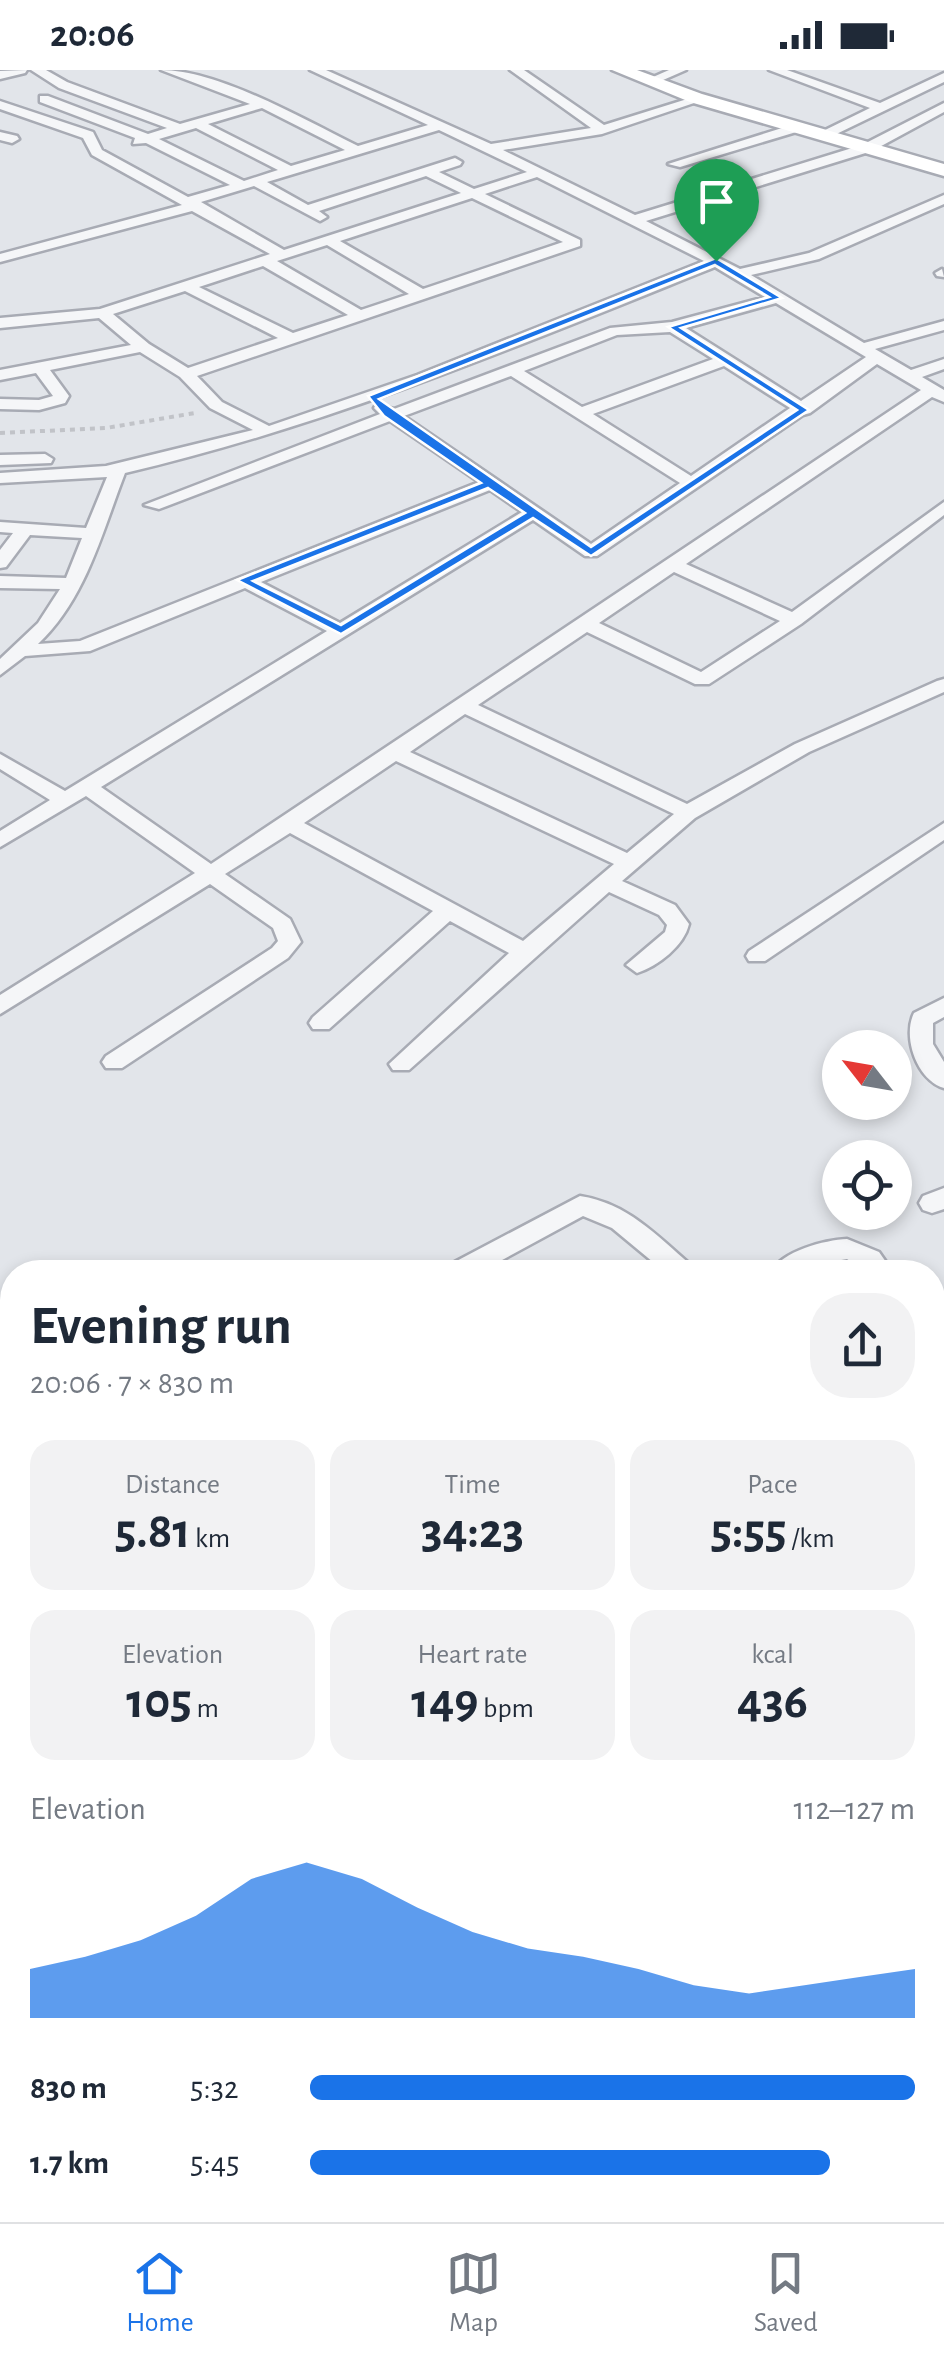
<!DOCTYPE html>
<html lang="en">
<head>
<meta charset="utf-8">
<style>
  :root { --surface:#fff; --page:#f2f2f3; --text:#1f2937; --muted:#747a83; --line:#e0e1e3; --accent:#1a73e8 }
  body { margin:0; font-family:"Alegreya Sans",sans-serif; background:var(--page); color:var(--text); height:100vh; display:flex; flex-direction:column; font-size:38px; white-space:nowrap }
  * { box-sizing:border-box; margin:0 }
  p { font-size:32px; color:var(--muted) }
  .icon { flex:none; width:55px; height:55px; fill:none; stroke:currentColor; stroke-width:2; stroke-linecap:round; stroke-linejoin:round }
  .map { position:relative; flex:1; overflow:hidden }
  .sheet { position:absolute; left:0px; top:1190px; width:945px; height:962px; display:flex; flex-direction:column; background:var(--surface); border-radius:40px 40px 0 0; box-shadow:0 5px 15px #0003 }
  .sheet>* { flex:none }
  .needle { width:65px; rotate:301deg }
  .fabs { position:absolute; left:822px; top:960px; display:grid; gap:20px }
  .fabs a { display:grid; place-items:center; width:90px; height:90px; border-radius:50%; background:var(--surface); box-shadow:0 5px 15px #0003; font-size:50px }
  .pin { position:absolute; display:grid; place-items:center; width:85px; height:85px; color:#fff; margin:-102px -42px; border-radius:50% 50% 50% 0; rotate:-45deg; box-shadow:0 0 10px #0007 }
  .pin .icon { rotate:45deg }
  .round { display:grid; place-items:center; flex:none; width:105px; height:105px; border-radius:40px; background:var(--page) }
  .overview { display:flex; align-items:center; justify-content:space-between; height:170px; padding:0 30px }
  h1 { font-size:55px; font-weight:700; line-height:75px }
  .metrics { display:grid; grid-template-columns:repeat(3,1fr); gap:15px; height:170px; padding:10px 30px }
  .metrics div { display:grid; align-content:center; border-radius:25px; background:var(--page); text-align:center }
  .metrics b { font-size:50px; font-weight:700 }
  .metrics small { font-size:28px; font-weight:400 }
  .metrics p { font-size:28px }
  .chart { height:280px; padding:20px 30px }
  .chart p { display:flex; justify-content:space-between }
  .chart svg { width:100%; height:180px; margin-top:10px; fill:var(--accent); opacity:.7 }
  ul { padding:0 30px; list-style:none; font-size:32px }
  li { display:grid; grid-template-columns:160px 120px 1fr; align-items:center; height:75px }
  li i { height:25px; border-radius:12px; background:var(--accent) }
  .status { display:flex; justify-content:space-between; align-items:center; height:70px; padding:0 50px; background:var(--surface); direction:ltr }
  .status svg { height:28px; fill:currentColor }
  .tabs { display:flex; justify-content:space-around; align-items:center; height:140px; border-top:2px solid var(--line); background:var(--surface); font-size:28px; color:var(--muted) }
  .tabs a { display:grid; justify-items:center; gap:5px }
  .tabs .on { color:var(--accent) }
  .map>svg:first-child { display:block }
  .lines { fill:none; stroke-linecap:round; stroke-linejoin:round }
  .street-casing { stroke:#a8abb4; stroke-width:5 }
  .secondary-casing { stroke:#a8abb4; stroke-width:5 }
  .path { stroke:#c1c3c8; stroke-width:4; stroke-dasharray:5 5; stroke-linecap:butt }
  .street { fill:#f5f6f8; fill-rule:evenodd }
  .secondary { fill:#fff; fill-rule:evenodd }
  .route { fill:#1a73e8; stroke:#fff; stroke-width:2.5; fill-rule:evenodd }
</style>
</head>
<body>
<div class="status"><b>20:06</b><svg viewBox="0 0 49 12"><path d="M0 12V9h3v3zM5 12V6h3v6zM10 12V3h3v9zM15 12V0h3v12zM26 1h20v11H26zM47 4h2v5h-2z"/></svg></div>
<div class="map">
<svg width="944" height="2152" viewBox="0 0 944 2152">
  <rect width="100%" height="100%" fill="#e2e5ea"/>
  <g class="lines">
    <g class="street-casing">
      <g id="street">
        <path d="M 27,0 L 25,3 L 0,9 L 0,1 Z"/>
        <path d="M 31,0 L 46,0 L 67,12 L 180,54 L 250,34 L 161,0 C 219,0 305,50 358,76 L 428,55 L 310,0 L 326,0 L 491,74 L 591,58 L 510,0 L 524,0 L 604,55 L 700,25 L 700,31 L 602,64 L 503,80 L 635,145 L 862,75 L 944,33 L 944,42 L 872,81 L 646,151 L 740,199 L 809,183 L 944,125 L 944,134 L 819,189 L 751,205 L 864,273 L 944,251 L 944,260 L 875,279 L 911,300 L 944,289 L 944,299 L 922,307 L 944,320 L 944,332 L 932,327 L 686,494 L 792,542 L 944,432 L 944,445 L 801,554 L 709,614 L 695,614 L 587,562 L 478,635 L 687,734 L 795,674 L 937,611 L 944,609 L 944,622 L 809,682 L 695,748 L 622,811 L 675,835 L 689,854 C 684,876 658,896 637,903 L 626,895 L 665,862 L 667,855 L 659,845 L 609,822 L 409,1000 L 393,1000 L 389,994 L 509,883 L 450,851 L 329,959 L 313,959 L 309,953 L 313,947 L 433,841 L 290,763 L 225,804 L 290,849 L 301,872 L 288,888 L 122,998 L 106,998 L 102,992 L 106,986 L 272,878 L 278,871 L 273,858 L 210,814 L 0,944 L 0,925 L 195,803 L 86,726 L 0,777 L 0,761 L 50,730 L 0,699 L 0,684 L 65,721 L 327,561 L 245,518 L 90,581 L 25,586 L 0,605 L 0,589 L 38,553 L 60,519 L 0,518 L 0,506 L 66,508 L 82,468 L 30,465 L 6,497 L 0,498 L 0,480 L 13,463 L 0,462 L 0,452 L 86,458 L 107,407 L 0,413 L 0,403 L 106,396 L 253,360 L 210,338 L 180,307 L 140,282 L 50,300 L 69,326 L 65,333 L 39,340 L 0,339 L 0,329 L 39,330 L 53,326 L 36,303 L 0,310 L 0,300 L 131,275 L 99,248 L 0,258 L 0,248 L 100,239 L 270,184 L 192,141 L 0,192 L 0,184 L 182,135 L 92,85 L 83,68 L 0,39 L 0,31 L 93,62 L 102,80 L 188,127 L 230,115 L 146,73 L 133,74 L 135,68 L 40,32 L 40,26 L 48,26 L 148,64 L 167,58 L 59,18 ZM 262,38 L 345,80 L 291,96 L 208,54 ZM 196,58 L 278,100 L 244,111 L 159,69 ZM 439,60 L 527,102 L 474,119 L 439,102 L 460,95 L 462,92 L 455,88 L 308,135 L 267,112 ZM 426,106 L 461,123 L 284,180 L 201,132 L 254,116 L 320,151 L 327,147 L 319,141 ZM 537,107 L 704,191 L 417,305 L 269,356 L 222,332 L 197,306 L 580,176 L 580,170 L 485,124 ZM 472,128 L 563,172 L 423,219 L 340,171 ZM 327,175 L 409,224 L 361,240 L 277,191 ZM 263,196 L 348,245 L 293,263 L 199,217 ZM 715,197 L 765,227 L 672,252 L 610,258 L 394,339 L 376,335 L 374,338 L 380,344 L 144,435 L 159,439 L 390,351 L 479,412 L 80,571 L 38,574 C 86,529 102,462 125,403 C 330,355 521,275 715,197 ZM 185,221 L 278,268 L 188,298 L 149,274 L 113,244 ZM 776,233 L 866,287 L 801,331 L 686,258 ZM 670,262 L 713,289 L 582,337 L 524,301 L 617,265 ZM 877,294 L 921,320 L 211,794 L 101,717 L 533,450 L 585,486 L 597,486 L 803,345 L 810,343 ZM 724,296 L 790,338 L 691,406 L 593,344 ZM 511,306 L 680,413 L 591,474 L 404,346 ZM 490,420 L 522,442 L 340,553 L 261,512 ZM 674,502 L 780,551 L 701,602 L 599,553 ZM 465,644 L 674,744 L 627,783 L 410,682 ZM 396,691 L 614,794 L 523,871 L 304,753 Z"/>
        <path d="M 669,0 L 686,0 L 654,14 L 644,11 Z"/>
        <path d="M 769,0 L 787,0 L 880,33 L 944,3 L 944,12 L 826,69 L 819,65 L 821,62 L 870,38 Z"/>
        <path d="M 798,53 L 804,57 L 803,60 L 680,97 L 668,94 Z"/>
        <path d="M 0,62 L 17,66 L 19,69 L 12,73 L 0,70 Z"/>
        <path d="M 942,199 L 944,207 L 937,206 L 935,203 Z"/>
        <path d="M 45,384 L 53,389 L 51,393 L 0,395 L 0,385 Z"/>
        <path d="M 944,753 L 944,770 L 765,891 L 749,891 L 746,886 L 749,881 Z"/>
        <path d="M 944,928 L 944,947 L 933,953 L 933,974 L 944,992 L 944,1018 C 917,1010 902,967 914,943 Z"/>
        <path d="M 944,1118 L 944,1139 L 932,1143 L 923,1140 L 919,1133 L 923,1126 Z"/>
        <path d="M 580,1126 C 627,1133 656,1165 691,1195 L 695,1202 L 665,1202 L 612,1158 L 583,1146 L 480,1202 L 445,1202 L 449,1195 Z"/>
        <path d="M 847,1169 L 879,1182 L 893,1202 L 865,1202 L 847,1189 L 830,1192 L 807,1202 L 771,1202 C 782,1181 825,1170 847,1169 Z"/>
        <path d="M 932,1275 L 944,1281 L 944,1315 L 932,1309 Z"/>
        <path d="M 944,1339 L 944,1363 L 932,1367 L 932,1343 Z"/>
        <path d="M 932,1444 L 944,1450 L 944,1488 L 932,1483 Z"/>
        <path d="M 944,1580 L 944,1609 L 932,1613 L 932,1584 Z"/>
        <path d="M 12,1783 L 12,1817 L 0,1822 L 0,1788 Z"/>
        <path d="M 0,1843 L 12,1849 L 12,1916 L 0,1911 Z"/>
        <path d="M 932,1903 L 944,1905 L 944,1939 L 932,1938 Z"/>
        <path d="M 12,2016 L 12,2058 L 0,2063 L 0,2021 Z"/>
        <path d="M 614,2140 L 666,2140 L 661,2152 L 609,2152 Z"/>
        <path d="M 744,2140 L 856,2140 L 861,2152 L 749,2152 Z"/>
      </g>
    </g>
    <g class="secondary-casing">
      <path id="secondary" d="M 612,0 L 637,0 L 702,24 L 944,94 L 944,106 L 690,32 Z"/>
    </g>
    <path class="path" d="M 0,363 L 106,358 L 195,343"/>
    <use href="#street" class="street"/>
    <use href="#secondary" class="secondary"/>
  </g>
  <path class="route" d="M 716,188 L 782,228 L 681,258 L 809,340 L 591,486 L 533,448 L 341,564 L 237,510 L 481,413 L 384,346 L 368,326 ZM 715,195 L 769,227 L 668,257 L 797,340 L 591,477 L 379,329 ZM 488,418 L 525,443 L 341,555 L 253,511 Z"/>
</svg>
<div class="fabs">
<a><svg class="needle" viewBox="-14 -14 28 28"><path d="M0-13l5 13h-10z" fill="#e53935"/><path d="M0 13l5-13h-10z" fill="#747a83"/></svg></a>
<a><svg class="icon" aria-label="locate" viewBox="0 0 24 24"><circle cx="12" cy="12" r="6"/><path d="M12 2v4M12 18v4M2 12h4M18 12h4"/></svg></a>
</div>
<div class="pin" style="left:716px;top:191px;background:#1e9e55"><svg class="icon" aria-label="arrive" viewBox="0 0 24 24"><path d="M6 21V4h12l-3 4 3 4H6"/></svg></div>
<section class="sheet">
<div class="overview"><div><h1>Evening run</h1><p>20:06 · 7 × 830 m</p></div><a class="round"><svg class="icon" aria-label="share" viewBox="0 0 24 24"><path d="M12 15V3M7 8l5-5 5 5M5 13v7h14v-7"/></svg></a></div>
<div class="metrics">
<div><p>Distance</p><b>5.81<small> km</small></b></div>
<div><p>Time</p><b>34:23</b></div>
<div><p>Pace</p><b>5:55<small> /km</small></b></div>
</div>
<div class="metrics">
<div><p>Elevation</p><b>105<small> m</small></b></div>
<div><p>Heart rate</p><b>149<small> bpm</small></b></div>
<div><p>kcal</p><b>436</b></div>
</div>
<div class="chart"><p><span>Elevation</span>112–127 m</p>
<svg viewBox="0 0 160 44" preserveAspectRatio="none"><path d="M0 44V32L10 29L20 25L30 19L40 10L50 6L60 10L70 17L80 23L90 27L100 29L110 32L120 36L130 38L140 36L150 34L160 32V44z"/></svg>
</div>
<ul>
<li><b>830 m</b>5:32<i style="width:100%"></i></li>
<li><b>1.7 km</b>5:45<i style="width:86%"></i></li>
</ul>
</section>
</div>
<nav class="tabs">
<a class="on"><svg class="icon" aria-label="home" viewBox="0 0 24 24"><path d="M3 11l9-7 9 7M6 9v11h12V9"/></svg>Home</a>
<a><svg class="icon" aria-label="map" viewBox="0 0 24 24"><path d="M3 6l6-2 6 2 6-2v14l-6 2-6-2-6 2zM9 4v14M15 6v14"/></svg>Map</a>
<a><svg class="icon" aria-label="saved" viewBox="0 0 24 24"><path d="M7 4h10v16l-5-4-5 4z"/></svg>Saved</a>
</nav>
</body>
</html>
